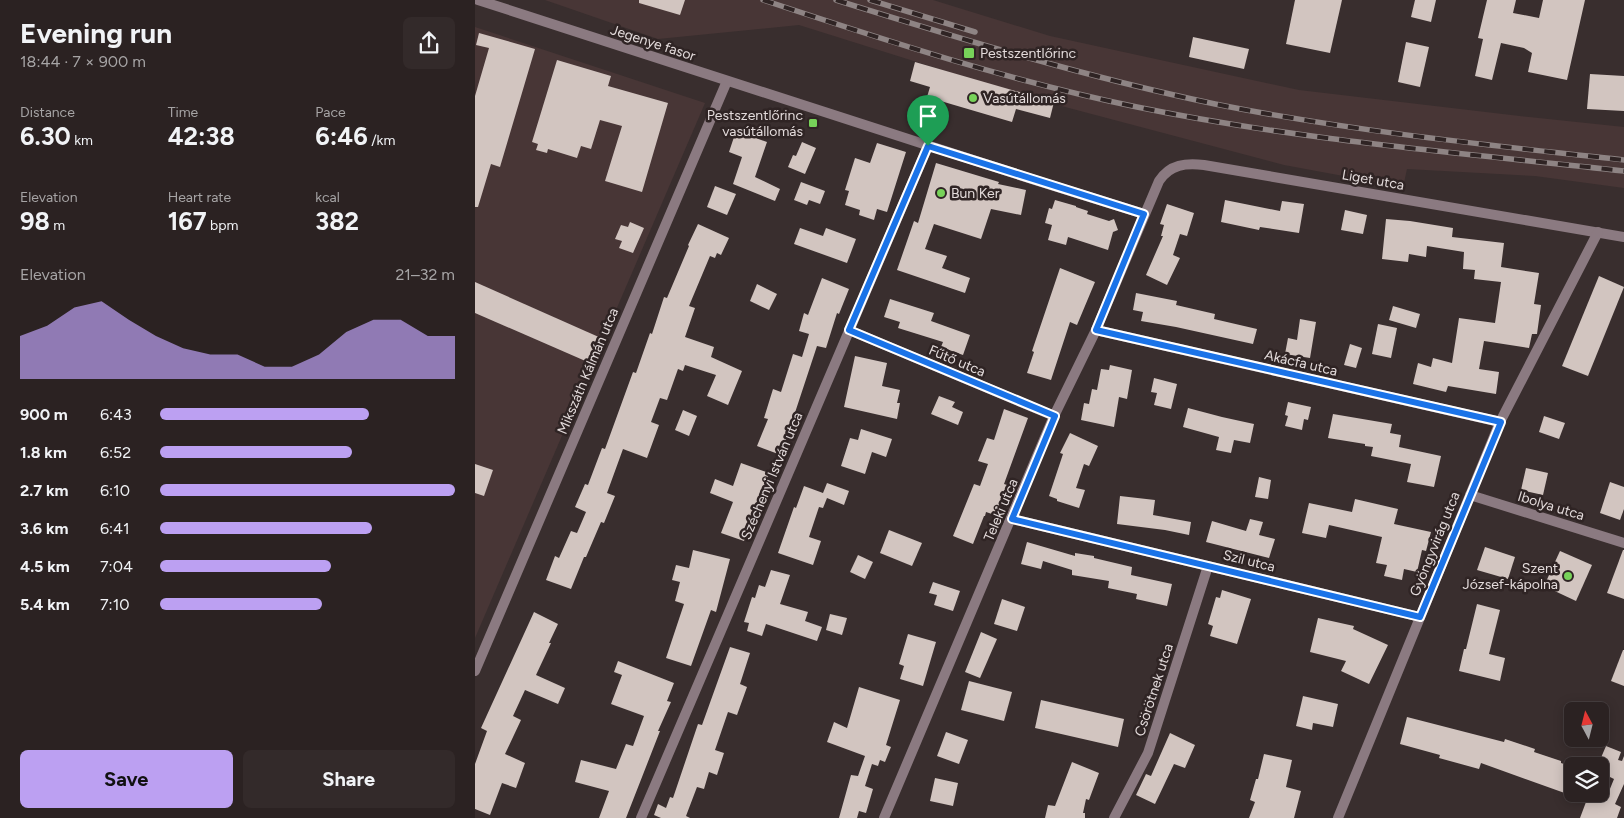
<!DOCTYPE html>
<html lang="en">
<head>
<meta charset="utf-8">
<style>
  :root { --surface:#2b2222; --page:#332a2a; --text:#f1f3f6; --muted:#a6a4a5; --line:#473f40; --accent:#bca0f2 }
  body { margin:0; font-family:Figtree,sans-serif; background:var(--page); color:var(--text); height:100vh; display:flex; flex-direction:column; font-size:19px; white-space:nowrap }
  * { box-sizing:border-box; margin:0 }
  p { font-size:16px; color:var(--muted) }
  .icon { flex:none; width:28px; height:28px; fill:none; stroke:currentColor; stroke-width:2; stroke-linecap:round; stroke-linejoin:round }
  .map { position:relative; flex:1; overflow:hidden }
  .panel { display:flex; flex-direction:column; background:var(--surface); width:475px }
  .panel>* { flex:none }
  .needle { width:32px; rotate:353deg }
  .buttons { position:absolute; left:1089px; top:702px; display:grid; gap:10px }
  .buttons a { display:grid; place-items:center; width:45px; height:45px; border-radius:8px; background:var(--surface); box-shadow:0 2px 12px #0003,0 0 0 1px var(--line); font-size:25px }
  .pin { position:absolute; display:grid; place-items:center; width:42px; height:42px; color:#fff; margin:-51px -21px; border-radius:50% 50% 50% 0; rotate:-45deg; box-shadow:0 0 5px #0007 }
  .pin .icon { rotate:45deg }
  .round { display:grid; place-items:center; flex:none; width:52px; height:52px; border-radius:8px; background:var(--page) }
  .head { display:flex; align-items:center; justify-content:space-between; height:85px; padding:0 20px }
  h1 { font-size:28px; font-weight:700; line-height:38px }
  .metrics { display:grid; grid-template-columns:repeat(3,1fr); gap:8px; height:85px; padding:5px 20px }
  .metrics div { display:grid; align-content:center }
  .metrics b { font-size:25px; font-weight:700 }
  .metrics small { font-size:14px; font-weight:400 }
  .metrics p { font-size:14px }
  .chart { height:140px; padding:10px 20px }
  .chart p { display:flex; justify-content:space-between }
  .chart svg { width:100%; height:90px; margin-top:5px; fill:var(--accent); opacity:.7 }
  .primary-button { display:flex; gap:10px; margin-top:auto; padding:10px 20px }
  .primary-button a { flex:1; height:58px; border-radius:8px; background:var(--accent); color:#111; font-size:20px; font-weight:700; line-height:58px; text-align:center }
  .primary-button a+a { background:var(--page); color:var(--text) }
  ul { padding:0 20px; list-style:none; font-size:16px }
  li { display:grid; grid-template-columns:80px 60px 1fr; align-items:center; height:38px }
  li i { height:12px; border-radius:6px; background:var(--accent) }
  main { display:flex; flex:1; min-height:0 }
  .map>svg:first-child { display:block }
  .built { fill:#483636 }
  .building { fill:#d2c5c0 }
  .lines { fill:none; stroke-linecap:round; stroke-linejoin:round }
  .street { stroke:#8b7a81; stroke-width:10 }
  .rail-casing { stroke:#8e8484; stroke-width:5.5 }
  .rail { stroke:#2f2424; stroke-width:4; stroke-dasharray:11; stroke-linecap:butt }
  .route-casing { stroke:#fff; stroke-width:10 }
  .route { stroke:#1a73e8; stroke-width:6 }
  .poi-dot { fill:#77d259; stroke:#2f2424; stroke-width:2 }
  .labels { text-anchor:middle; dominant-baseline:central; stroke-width:5; stroke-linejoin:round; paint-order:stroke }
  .street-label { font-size:14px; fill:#e3dbdb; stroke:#2f2424 }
  .poi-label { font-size:14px; fill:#e3dbdb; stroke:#2f2424; text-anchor:start }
</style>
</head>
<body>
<main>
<section class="panel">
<div class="head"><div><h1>Evening run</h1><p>18:44 · 7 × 900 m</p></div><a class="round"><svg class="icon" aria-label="share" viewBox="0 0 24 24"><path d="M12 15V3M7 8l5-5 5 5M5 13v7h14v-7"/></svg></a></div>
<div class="metrics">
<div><p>Distance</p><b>6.30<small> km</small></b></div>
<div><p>Time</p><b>42:38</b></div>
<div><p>Pace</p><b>6:46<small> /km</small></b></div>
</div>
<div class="metrics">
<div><p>Elevation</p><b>98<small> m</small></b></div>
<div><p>Heart rate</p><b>167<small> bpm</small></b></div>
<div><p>kcal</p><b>382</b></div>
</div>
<div class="chart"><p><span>Elevation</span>21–32 m</p>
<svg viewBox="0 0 160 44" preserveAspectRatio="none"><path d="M0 44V23L10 18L20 9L30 6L40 15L50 23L60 29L70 32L80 32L90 38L100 38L110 32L120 21L130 15L140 15L150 23L160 23V44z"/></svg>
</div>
<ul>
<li><b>900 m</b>6:43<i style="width:71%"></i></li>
<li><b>1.8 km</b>6:52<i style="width:65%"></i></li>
<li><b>2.7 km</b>6:10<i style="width:100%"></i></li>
<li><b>3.6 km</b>6:41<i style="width:72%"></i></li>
<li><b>4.5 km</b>7:04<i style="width:58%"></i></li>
<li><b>5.4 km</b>7:10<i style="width:55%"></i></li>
</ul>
<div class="primary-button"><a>Save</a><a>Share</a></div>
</section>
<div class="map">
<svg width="1149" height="818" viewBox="0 0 1149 818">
  <rect width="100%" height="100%" fill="#392e2e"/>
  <g class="built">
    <path d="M 70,0 L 458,0 L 575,36 L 824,90 L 1054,117 L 1149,127 L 1149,188 L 1060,176 L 932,169 L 928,187 L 809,165 L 560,99 L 324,25 L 183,39 Z"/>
    <path d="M 0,27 L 230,103 L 0,638 Z"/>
  </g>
  <g class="building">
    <path d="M 164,0 L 210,0 L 205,15 L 164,3 Z"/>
    <path d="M 820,0 L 867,0 L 855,53 L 811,44 Z"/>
    <path d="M 940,0 L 961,0 L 956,22 L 936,17 Z"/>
    <path d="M 1012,0 L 1041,0 L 1038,13 L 1064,18 L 1068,0 L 1110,0 L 1092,80 L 1053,72 L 1057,53 L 1049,48 L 1026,43 L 1017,80 L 1000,76 L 1008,39 L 1003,38 Z"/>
    <path d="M 4,33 L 60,49 L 25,167 L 16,164 L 3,207 L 0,207 L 0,96 L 14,48 L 1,45 Z"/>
    <path d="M 718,37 L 774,49 L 769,69 L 714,57 Z"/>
    <path d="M 931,42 L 954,47 L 945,87 L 923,82 Z"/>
    <path d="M 82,60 L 136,76 L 133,86 L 193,103 L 167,192 L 130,181 L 147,126 L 125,120 L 116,149 L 106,146 L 102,158 L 73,149 L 72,153 L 61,150 L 63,144 L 57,142 Z"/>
    <path d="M 440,62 L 579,102 L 575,118 L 541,109 L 537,122 L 452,97 L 455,87 L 435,81 Z"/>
    <path d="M 1115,74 L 1149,76 L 1149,111 L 1112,109 Z"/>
    <path d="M 261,131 L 292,142 L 280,177 L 305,189 L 300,201 L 258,184 L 267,157 L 254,152 Z"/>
    <path d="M 327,142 L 341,148 L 330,174 L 313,167 L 318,155 L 321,156 Z"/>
    <path d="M 402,143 L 431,152 L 412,212 L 402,209 L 399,220 L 384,215 L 385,210 L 370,205 L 374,191 L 370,190 L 380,158 L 395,163 Z"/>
    <path d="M 461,163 L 524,182 L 523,184 L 551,190 L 546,215 L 516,209 L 506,239 L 459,224 L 450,249 L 472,256 L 467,268 L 495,278 L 490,293 L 422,270 L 439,221 L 443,223 Z"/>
    <path d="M 326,182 L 350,191 L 345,204 L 334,200 L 332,205 L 319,200 Z"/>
    <path d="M 240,186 L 261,194 L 252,215 L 232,207 Z"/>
    <path d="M 580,200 L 601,206 L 601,207 L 613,211 L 612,214 L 634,221 L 639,219 L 643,230 L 638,232 L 633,250 L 593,237 L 591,245 L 573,240 L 577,225 L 570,223 L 574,208 L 577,209 Z"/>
    <path d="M 750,200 L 805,211 L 807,201 L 829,204 L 824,233 L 785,227 L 784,230 L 746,222 Z"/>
    <path d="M 692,204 L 719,213 L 712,236 L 705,234 L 698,255 L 705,258 L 692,285 L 671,275 L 688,236 L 686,236 L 689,225 L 685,224 Z"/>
    <path d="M 870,210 L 892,215 L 888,234 L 866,230 Z"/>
    <path d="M 911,219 L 935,221 L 978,228 L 977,237 L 1029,243 L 1026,267 L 1064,273 L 1059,304 L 1066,305 L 1062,334 L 1057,334 L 1054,348 L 1009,341 L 1004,369 L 1024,372 L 1021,394 L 973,386 L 971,392 L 938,384 L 943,363 L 956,367 L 958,358 L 977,363 L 984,318 L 1020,323 L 1026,282 L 999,279 L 1000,270 L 988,269 L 989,252 L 952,246 L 951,257 L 934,254 L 933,262 L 907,259 Z"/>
    <path d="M 155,222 L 169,228 L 158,253 L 144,248 L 147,241 L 140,239 L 146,225 L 153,227 Z"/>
    <path d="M 223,224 L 254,238 L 246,255 L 242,253 L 240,258 L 235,256 L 214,306 L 220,308 L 210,337 L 239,347 L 236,357 L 267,371 L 253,405 L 232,396 L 241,375 L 210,365 L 208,371 L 203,369 L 192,400 L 185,398 L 176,422 L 184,425 L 172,458 L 148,449 L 132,493 L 140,496 L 129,523 L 126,522 L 111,557 L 109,557 L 96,589 L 71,580 L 80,556 L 84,558 L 96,531 L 102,533 L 111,512 L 100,507 L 110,484 L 113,485 L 127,448 L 130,449 L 158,372 L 161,373 L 175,333 L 177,334 L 189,297 L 192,298 L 214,246 L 213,245 Z"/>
    <path d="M 325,228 L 348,236 L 351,228 L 381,239 L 372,263 L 319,244 Z"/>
    <path d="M 585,268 L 620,282 L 602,325 L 595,322 L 576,380 L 552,373 L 559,352 L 557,351 Z"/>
    <path d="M 1124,276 L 1149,287 L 1113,376 L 1087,366 Z"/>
    <path d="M 347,278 L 374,289 L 364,314 L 362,313 L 351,348 L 342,346 L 306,455 L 282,446 L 293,419 L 289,418 L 298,389 L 306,392 L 318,354 L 327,357 L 334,334 L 324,331 L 329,313 L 333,315 Z"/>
    <path d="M 0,282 L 126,338 L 115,363 L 0,313 Z"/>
    <path d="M 282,284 L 302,294 L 294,310 L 275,301 Z"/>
    <path d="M 661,293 L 702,301 L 701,305 L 740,314 L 739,319 L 782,329 L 778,344 L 701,327 L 666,321 L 668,312 L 658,310 Z"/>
    <path d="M 415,299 L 459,313 L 456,321 L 495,335 L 488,355 L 466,347 L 468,342 L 423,328 L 425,322 L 409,317 Z"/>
    <path d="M 918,306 L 945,314 L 941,328 L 914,320 Z"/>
    <path d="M 825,319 L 841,322 L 835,358 L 810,354 L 813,338 L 822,340 Z"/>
    <path d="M 903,324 L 922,328 L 916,358 L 897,354 Z"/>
    <path d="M 875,344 L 887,348 L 881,368 L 869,365 Z"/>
    <path d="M 380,356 L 412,363 L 407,386 L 425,390 L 422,403 L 425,403 L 422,419 L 369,407 Z"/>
    <path d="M 635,365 L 657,370 L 652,399 L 644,397 L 639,427 L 606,420 L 609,403 L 614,404 L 617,389 L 622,390 L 626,369 L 634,370 Z"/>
    <path d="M 679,378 L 702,384 L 696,409 L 679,405 L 682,393 L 676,392 Z"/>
    <path d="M 464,396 L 480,402 L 477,407 L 488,412 L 483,425 L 456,414 Z"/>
    <path d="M 813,402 L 836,407 L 833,420 L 829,419 L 827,430 L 810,426 L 813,416 L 810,415 Z"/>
    <path d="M 713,408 L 747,417 L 779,424 L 775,443 L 759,440 L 756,453 L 741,450 L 744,437 L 708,427 Z"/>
    <path d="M 529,409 L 553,418 L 529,484 L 532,485 L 520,515 L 511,512 L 510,516 L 509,516 L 498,544 L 478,536 L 499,484 L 505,486 L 513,464 L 503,461 L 512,438 L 519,440 Z"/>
    <path d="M 208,410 L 222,416 L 214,436 L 200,430 Z"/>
    <path d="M 858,414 L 917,424 L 915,433 L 926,435 L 924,447 L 966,456 L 959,487 L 932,482 L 936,464 L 896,456 L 898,447 L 890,446 L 890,444 L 853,438 Z"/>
    <path d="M 1069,416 L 1090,423 L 1084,439 L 1064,432 Z"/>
    <path d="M 386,429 L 417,439 L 411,457 L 397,452 L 390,474 L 366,466 L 375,438 L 383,440 Z"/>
    <path d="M 595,433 L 623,446 L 614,466 L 609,464 L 601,488 L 610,490 L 604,508 L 582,501 L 582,499 L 574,496 L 588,454 L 585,453 Z"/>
    <path d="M 266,463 L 294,473 L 269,541 L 246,533 L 258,502 L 235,493 L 240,479 L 258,486 Z"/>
    <path d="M 0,464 L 18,470 L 9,496 L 0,493 Z"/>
    <path d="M 1051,468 L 1073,473 L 1068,495 L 1046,490 Z"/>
    <path d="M 784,477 L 796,480 L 793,499 L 780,497 Z"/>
    <path d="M 1135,482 L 1149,487 L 1149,509 L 1145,520 L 1125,513 Z"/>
    <path d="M 352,483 L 374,491 L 369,505 L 352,498 L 348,508 L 344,507 L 334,537 L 346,541 L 338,565 L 303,553 L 319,507 L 321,508 L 329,486 L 348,493 Z"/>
    <path d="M 645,496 L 680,500 L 678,515 L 716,522 L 714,535 L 690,530 L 642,524 Z"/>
    <path d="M 880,499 L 923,509 L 919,524 L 956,532 L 951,551 L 947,550 L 942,572 L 929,569 L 927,580 L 909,576 L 912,565 L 901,563 L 907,537 L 854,525 L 851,538 L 827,533 L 834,503 L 877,512 Z"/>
    <path d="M 775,519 L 788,522 L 784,535 L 800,539 L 794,558 L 731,542 L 737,521 L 771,531 Z"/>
    <path d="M 414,530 L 447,543 L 437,566 L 405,553 Z"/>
    <path d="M 552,542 L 600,556 L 600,553 L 619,556 L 619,558 L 657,567 L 656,575 L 697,584 L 692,606 L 661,599 L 662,594 L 633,588 L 634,581 L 597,575 L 597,570 L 568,561 L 566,569 L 546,564 Z"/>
    <path d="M 1010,547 L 1040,557 L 1033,579 L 1002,570 Z"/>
    <path d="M 218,550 L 255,559 L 241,612 L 236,610 L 216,666 L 191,658 L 209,604 L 200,601 L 205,582 L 197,580 L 201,565 L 214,568 Z"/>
    <path d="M 1148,550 L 1149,550 L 1149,599 L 1132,593 Z"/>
    <path d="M 1085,551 L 1117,565 L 1101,601 L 1069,586 Z"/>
    <path d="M 383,555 L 398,562 L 390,579 L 375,572 Z"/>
    <path d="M 296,570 L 315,575 L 305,604 L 333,612 L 330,621 L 347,627 L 342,641 L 291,624 L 287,636 L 272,631 L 274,623 L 269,622 L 277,597 L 280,598 L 284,585 L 290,587 Z"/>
    <path d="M 458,582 L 485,591 L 478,611 L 459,605 L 462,595 L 454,593 Z"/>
    <path d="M 747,590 L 776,599 L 762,644 L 735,636 L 738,626 L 733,624 L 741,597 L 745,598 Z"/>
    <path d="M 527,599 L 550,607 L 542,631 L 519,624 Z"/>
    <path d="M 1002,604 L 1025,610 L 1014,654 L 1030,658 L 1025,681 L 984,671 L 989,649 L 991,649 Z"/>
    <path d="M 59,612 L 83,624 L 74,643 L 76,643 L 61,675 L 90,688 L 83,704 L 50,690 L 38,716 L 46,720 L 30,754 L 50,763 L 41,788 L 27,783 L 15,815 L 0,809 L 0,764 L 12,731 L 6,728 Z"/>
    <path d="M 355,614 L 372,618 L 367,635 L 351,630 Z"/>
    <path d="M 843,618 L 879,626 L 878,629 L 913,645 L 894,684 L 866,671 L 871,661 L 835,652 Z"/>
    <path d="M 506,632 L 522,639 L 505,678 L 490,672 Z"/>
    <path d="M 433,634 L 461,642 L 448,686 L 425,679 L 429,666 L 424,664 Z"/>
    <path d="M 255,647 L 275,653 L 265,684 L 272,687 L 262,715 L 253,712 L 240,750 L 249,753 L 242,775 L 234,772 L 229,789 L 222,787 L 211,816 L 215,818 L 186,818 L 179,815 L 183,804 L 191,808 L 195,797 L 198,798 L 223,724 L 227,725 Z"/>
    <path d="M 1148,650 L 1149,650 L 1149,686 L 1136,681 Z"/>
    <path d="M 143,661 L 199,683 L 192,701 L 196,702 L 183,731 L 185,731 L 151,818 L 124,818 L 134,791 L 100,782 L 106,760 L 141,769 L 151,744 L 158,746 L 169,716 L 136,704 L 147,675 L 139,672 Z"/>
    <path d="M 494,681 L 537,692 L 529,721 L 486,710 Z"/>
    <path d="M 384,687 L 425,700 L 411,745 L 416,747 L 410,762 L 405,760 L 403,766 L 397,764 L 390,786 L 398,789 L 391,813 L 384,811 L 382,818 L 364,818 L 376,775 L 383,776 L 390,756 L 352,742 L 359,722 L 372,728 Z"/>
    <path d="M 828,696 L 863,704 L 858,727 L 838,723 L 837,730 L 821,726 Z"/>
    <path d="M 566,700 L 649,719 L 643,747 L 560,728 Z"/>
    <path d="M 932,717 L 1029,742 L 1030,739 L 1060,749 L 1059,752 L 1086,761 L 1086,763 L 1098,767 L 1098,796 L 1006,763 L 1004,769 L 964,758 L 965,755 L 925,744 Z"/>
    <path d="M 471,732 L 493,740 L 484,764 L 462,756 Z"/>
    <path d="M 695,733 L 720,745 L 710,768 L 699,764 L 680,804 L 661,795 L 671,774 L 676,776 Z"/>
    <path d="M 1131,746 L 1146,752 L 1143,760 L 1147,761 L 1149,756 L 1149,784 L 1140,804 L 1146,807 L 1142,818 L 1105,818 L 1114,794 L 1130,801 L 1139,779 L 1125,772 L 1125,760 Z"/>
    <path d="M 789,754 L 817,760 L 811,787 L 826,791 L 819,818 L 774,818 L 780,802 L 775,800 L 781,779 L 783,779 Z"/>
    <path d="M 597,762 L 624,773 L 614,800 L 611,799 L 608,813 L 610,813 L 610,818 L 570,818 L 573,805 L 580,806 Z"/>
    <path d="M 460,778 L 483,783 L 478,806 L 455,801 Z"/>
  </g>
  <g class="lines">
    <g class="street">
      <path d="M 3,0 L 563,181 L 669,214"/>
      <path d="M 374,330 L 579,416"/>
      <path d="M 621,330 L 1025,422"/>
      <path d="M 995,495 L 1149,543"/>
      <path d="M 537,519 L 945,617"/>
      <path d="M 0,671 L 252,81"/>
      <path d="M 166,818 L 453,146"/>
      <path d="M 409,818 L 579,416 L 621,330 L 684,181 C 695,164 711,163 729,165 L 1149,237"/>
      <path d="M 639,818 L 673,753 L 733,566"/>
      <path d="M 863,818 L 1025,422 L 1123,232"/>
    </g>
    <g class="rail-casing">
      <g id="rail">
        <path d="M 288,0 C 412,41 535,81 662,107 C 823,140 987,153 1149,171"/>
        <path d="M 361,0 C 486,39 611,77 740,104 C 875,131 1012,145 1149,160"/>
        <path d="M 395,0 L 500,32"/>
      </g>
    </g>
    <use href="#rail" class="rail"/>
  </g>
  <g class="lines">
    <g class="route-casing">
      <path id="route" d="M 453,146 L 669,214 L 621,330 L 1026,422 L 945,617 L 537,519 L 580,416 L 374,330 Z"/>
    </g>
    <use href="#route" class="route"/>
  </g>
  <g class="poi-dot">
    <rect x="488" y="47" width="12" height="12" rx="2.5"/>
    <circle cx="498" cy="98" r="5"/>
    <rect x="333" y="118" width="10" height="10" rx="2.5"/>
    <circle cx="466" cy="193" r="5"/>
    <circle cx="1093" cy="576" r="5"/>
  </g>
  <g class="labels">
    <g class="street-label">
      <text transform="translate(178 43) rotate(18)">Jegenye fasor</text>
      <text transform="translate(898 180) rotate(10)">Liget utca</text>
      <text transform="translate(482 361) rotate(23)">Fűtő utca</text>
      <text transform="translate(826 363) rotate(13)">Akácfa utca</text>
      <text transform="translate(113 371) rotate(-67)">Mikszáth Kálmán utca</text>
      <text transform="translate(297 476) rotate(-67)">Széchenyi István utca</text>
      <text transform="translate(1076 506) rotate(17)">Ibolya utca</text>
      <text transform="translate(526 510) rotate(-67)">Teleki utca</text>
      <text transform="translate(960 544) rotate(-68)">Gyöngyvirág utca</text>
      <text transform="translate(774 561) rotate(14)">Szil utca</text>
      <text transform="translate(679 690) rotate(-72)">Csörötnek utca</text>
    </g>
    <g class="poi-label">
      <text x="505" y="53">Pestszentlőrinc</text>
      <text x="508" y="98">Vasútállomás</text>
      <text x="328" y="115" text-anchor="end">Pestszentlőrinc<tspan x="328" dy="16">vasútállomás</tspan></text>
      <text x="476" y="193">Bun Ker</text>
      <text x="1083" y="568" text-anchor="end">Szent<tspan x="1083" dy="16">József-kápolna</tspan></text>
    </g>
  </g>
</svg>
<div class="buttons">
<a><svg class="needle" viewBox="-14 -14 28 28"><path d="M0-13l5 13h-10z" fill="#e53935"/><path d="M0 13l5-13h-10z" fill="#a6a4a5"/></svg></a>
<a><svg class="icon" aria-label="layers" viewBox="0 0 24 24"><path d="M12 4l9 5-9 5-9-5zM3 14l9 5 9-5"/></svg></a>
</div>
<div class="pin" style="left:453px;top:146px;background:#1e9e55"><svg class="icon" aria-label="arrive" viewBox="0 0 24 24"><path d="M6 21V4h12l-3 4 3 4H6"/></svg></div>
</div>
</main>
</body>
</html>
